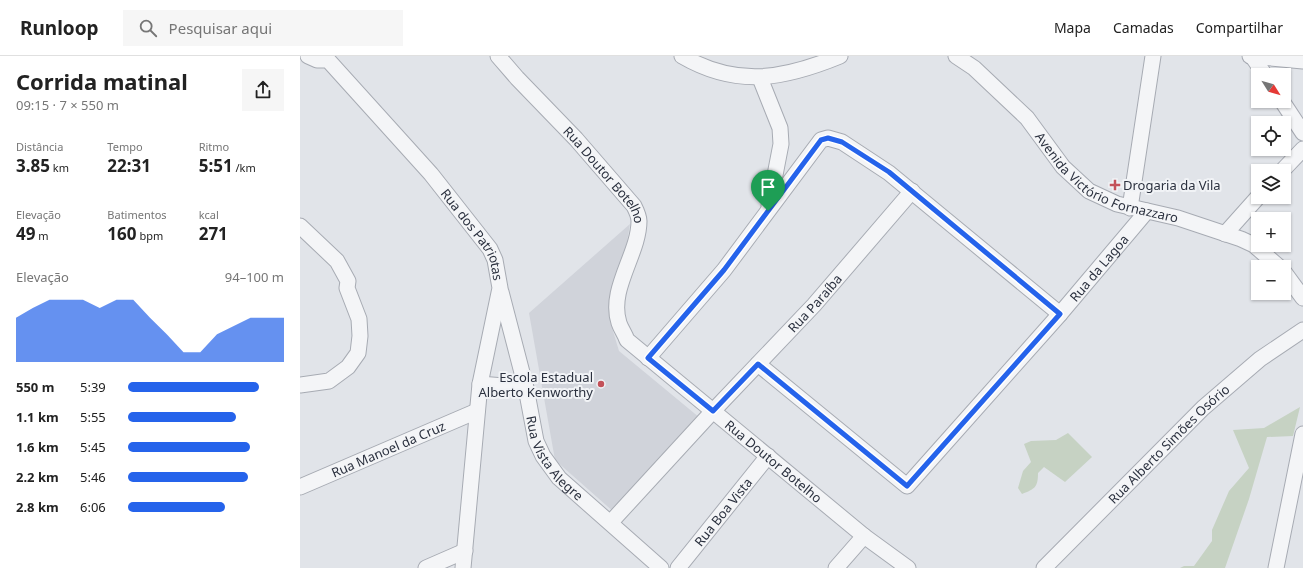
<!DOCTYPE html>
<html lang="pt">
<head>
<meta charset="utf-8">
<style>
  :root { --surface:#fff; --page:#f6f6f6; --text:#222; --muted:#767676; --line:#e0e0e0; --accent:#2563eb }
  body { margin:0; font-family:"Noto Sans",sans-serif; background:var(--page); color:var(--text); height:100vh; display:flex; flex-direction:column; font-size:15px; white-space:nowrap }
  * { box-sizing:border-box; margin:0 }
  p { font-size:13px; color:var(--muted) }
  .icon { flex:none; width:22px; height:22px; fill:none; stroke:currentColor; stroke-width:2; stroke-linecap:round; stroke-linejoin:round }
  .map { position:relative; flex:1; overflow:hidden }
  .side { display:flex; flex-direction:column; background:var(--surface); width:300px }
  .side>* { flex:none }
  .needle { width:26px; rotate:127deg }
  .tools { position:absolute; left:951px; top:12px; display:grid; gap:8px }
  .tools a { display:grid; place-items:center; width:40px; height:40px; border-radius:0px; background:var(--surface); box-shadow:0 1px 3px #0004; font-size:20px }
  .pin { position:absolute; display:grid; place-items:center; width:34px; height:34px; color:#fff; margin:-41px -17px; border-radius:50% 50% 50% 0; rotate:-45deg; box-shadow:0 0 4px #0007 }
  .pin .icon { rotate:45deg }
  .round { display:grid; place-items:center; flex:none; width:42px; height:42px; border-radius:0px; background:var(--page) }
  .summary { display:flex; align-items:center; justify-content:space-between; height:68px; padding:0 16px }
  h1 { font-size:22px; font-weight:700; line-height:30px }
  .figures { display:grid; grid-template-columns:repeat(3,1fr); gap:6px; height:68px; padding:4px 16px }
  .figures div { display:grid; align-content:center }
  .figures b { font-size:17px; font-weight:700 }
  .figures small { font-size:11px; font-weight:400 }
  .figures p { font-size:11px }
  .chart { height:112px; padding:8px 16px }
  .chart p { display:flex; justify-content:space-between }
  .chart svg { width:100%; height:72px; margin-top:4px; fill:var(--accent); opacity:.7 }
  ul { padding:0 16px; list-style:none; font-size:13px }
  li { display:grid; grid-template-columns:64px 48px 1fr; align-items:center; height:30px }
  li i { height:10px; border-radius:5px; background:var(--accent) }
  header { display:flex; align-items:center; gap:24px; box-sizing:border-box; height:56px; padding:0 20px; background:var(--surface); border-bottom:1px solid var(--line) }
  header strong { font-size:19px }
  nav { display:flex; gap:22px; margin-inline-start:auto; font-size:14px }
  .search { width:280px; height:36px; background:var(--page); display:flex; align-items:center; gap:10px; box-sizing:border-box; padding:0 14px; border-radius:0px; color:var(--muted); font-size:15px }
  main { display:flex; flex:1; min-height:0 }
  .map>svg:first-child { display:block }
  .built { fill:#d0d3da }
  .green { fill:#c6d2c3 }
  .lines { fill:none; stroke-linecap:round; stroke-linejoin:round }
  .minor-casing { stroke:#a7abb3; stroke-width:17 }
  .minor { stroke:#f4f5f7; stroke-width:15 }
  .route-casing { stroke:#fff; stroke-width:8 }
  .route { stroke:#2563eb; stroke-width:5 }
  .poi-dot { fill:#c35159; stroke:#f1f3f6; stroke-width:1.5 }
  .labels { text-anchor:middle; dominant-baseline:central; stroke-width:4; stroke-linejoin:round; paint-order:stroke }
  .street-label { font-size:13px; fill:#2b313f; stroke:#f1f3f6 }
  .poi-label { font-size:13px; fill:#2b313f; stroke:#f1f3f6; text-anchor:start }
</style>
</head>
<body>
<header>
<strong>Runloop</strong>
<div class="search"><svg class="icon" aria-label="search" viewBox="0 0 24 24"><circle cx="10" cy="10" r="6"/><path d="M15 15l6 6"/></svg>Pesquisar aqui</div>
<nav><a>Mapa</a><a>Camadas</a><a>Compartilhar</a></nav>
</header>
<main>
<section class="side">
<div class="summary"><div><h1>Corrida matinal</h1><p>09:15 · 7 × 550 m</p></div><a class="round"><svg class="icon" aria-label="share" viewBox="0 0 24 24"><path d="M12 15V3M7 8l5-5 5 5M5 13v7h14v-7"/></svg></a></div>
<div class="figures">
<div><p>Distância</p><b>3.85<small> km</small></b></div>
<div><p>Tempo</p><b>22:31</b></div>
<div><p>Ritmo</p><b>5:51<small> /km</small></b></div>
</div>
<div class="figures">
<div><p>Elevação</p><b>49<small> m</small></b></div>
<div><p>Batimentos</p><b>160<small> bpm</small></b></div>
<div><p>kcal</p><b>271</b></div>
</div>
<div class="chart"><p><span>Elevação</span>94–100 m</p>
<svg viewBox="0 0 160 44" preserveAspectRatio="none"><path d="M0 44V17L10 11L20 6L30 6L40 6L50 11L60 6L70 6L80 17L90 27L100 38L110 38L120 27L130 22L140 17L150 17L160 17V44z"/></svg>
</div>
<ul>
<li><b>550 m</b>5:39<i style="width:84%"></i></li>
<li><b>1.1 km</b>5:55<i style="width:69%"></i></li>
<li><b>1.6 km</b>5:45<i style="width:78%"></i></li>
<li><b>2.2 km</b>5:46<i style="width:77%"></i></li>
<li><b>2.8 km</b>6:06<i style="width:62%"></i></li>
</ul>
</section>
<div class="map">
<svg width="1003" height="512" viewBox="0 0 1003 512">
  <rect width="100%" height="100%" fill="#e1e4e9"/>
  <path class="built" d="M 330,168 L 326,192 L 313,245 L 310,265 L 319,295 L 400,362 L 315,457 L 255,404 L 229,257 Z"/>
  <g class="green">
    <path d="M 1000,351 L 993,380 L 967,381 L 949,443 L 925,512 L 880,512 L 884,510 L 894,510 L 912,485 L 912,474 L 929,435 L 949,412 L 933,374 L 964,372 Z"/>
    <path d="M 768,377 L 792,401 L 765,426 L 744,411 L 738,417 C 738,431 735,433 722,438 L 718,432 L 723,415 L 731,406 L 724,388 L 731,385 L 756,384 Z"/>
  </g>
  <g class="lines">
    <g class="minor-casing">
      <g id="minor">
        <path id="s1" d="M 8,0 L 17,4 L 28,4 L 131,118 L 190,193 L 195,204 L 200,232 L 180,328 L 163,512"/>
        <path id="s2" d="M 198,0 L 217,22 L 276,83 L 334,150 C 336,154 339,160 339,165 C 339,198 308,233 319,267 C 321,273 325,278 327,284 L 564,480 L 608,512"/>
        <path d="M 382,0 C 437,32 484,23 540,0"/>
        <path id="s3" d="M 656,0 L 674,12 L 727,62 L 763,111 L 789,135 L 817,148 L 878,162 L 941,183 L 954,189 L 979,211"/>
        <path d="M 950,0 L 1003,5"/>
        <path d="M 952,0 L 965,19"/>
        <path d="M 460,22 L 480,72 L 481,88 L 469,150"/>
        <path d="M 982,45 L 1003,77"/>
        <path d="M 982,115 L 1003,93"/>
        <path d="M 830,152 L 853,0"/>
        <path d="M 0,170 L 37,205 L 48,225 L 47,232 L 59,263 L 60,280 L 58,297 L 48,311 L 29,325 L 0,329"/>
        <path d="M 925,178 L 958,141"/>
        <path d="M 984,216 L 1003,242"/>
        <path id="s4" d="M 201,236 L 226,332 L 236,385 L 243,400 L 259,422 L 361,512"/>
        <path d="M 348,302 L 424,214 L 521,84 L 528,82 L 542,86 L 589,117 L 760,258"/>
        <path id="s5" d="M 458,308 L 607,430 L 760,258 L 847,155"/>
        <path d="M 180,328 L 226,332"/>
        <path id="s6" d="M 0,431 L 177,355"/>
        <path id="s7" d="M 311,466 L 413,355 L 514,249 L 612,135"/>
        <path d="M 126,512 L 165,495"/>
        <path id="s8" d="M 378,512 L 468,400"/>
        <path d="M 536,512 L 564,480"/>
        <path id="s9" d="M 744,512 L 903,352 L 960,303 L 1003,274"/>
        <path d="M 976,512 L 1003,378"/>
      </g>
    </g>
    <use href="#minor" class="minor"/>
  </g>
  <g class="lines">
    <g class="route-casing">
      <path id="route" d="M 528,82 L 542,86 L 589,116 L 760,258 L 607,430 L 458,308 L 413,355 L 348,302 L 424,214 L 521,84 Z"/>
    </g>
    <use href="#route" class="route"/>
  </g>
  <g class="poi-dot">
    <path d="M813 123h4v4h4v4h-4v4h-4v-4h-4v-4h4z"/>
    <circle cx="301" cy="328" r="4"/>
  </g>
  <g class="labels">
    <g class="street-label">
      <text stroke="none"><textPath href="#s3" startOffset="199">Avenida Victório Fornazzaro</textPath></text>
      <text stroke="none"><textPath href="#s2" startOffset="160">Rua Doutor Botelho</textPath></text>
      <text stroke="none"><textPath href="#s1" startOffset="249">Rua dos Patriotas</textPath></text>
      <text stroke="none"><textPath href="#s5" startOffset="483">Rua da Lagoa</textPath></text>
      <text stroke="none"><textPath href="#s7" startOffset="299">Rua Paraíba</textPath></text>
      <text stroke="none"><textPath href="#s9" startOffset="176">Rua Alberto Simões Osório</textPath></text>
      <text stroke="none"><textPath href="#s6" startOffset="96">Rua Manoel da Cruz</textPath></text>
      <text stroke="none"><textPath href="#s4" startOffset="177">Rua Vista Alegre</textPath></text>
      <text stroke="none"><textPath href="#s2" startOffset="533">Rua Doutor Botelho</textPath></text>
      <text stroke="none"><textPath href="#s8" startOffset="72">Rua Boa Vista</textPath></text>
    </g>
    <g class="poi-label">
      <text x="823" y="129">Drogaria da Vila</text>
      <text x="293" y="321" text-anchor="end">Escola Estadual<tspan x="293" dy="15">Alberto Kenworthy</tspan></text>
    </g>
  </g>
</svg>
<div class="tools">
<a><svg class="needle" viewBox="-14 -14 28 28"><path d="M0-13l5 13h-10z" fill="#e53935"/><path d="M0 13l5-13h-10z" fill="#767676"/></svg></a>
<a><svg class="icon" aria-label="locate" viewBox="0 0 24 24"><circle cx="12" cy="12" r="6"/><path d="M12 2v4M12 18v4M2 12h4M18 12h4"/></svg></a>
<a><svg class="icon" aria-label="layers" viewBox="0 0 24 24"><path d="M12 4l9 5-9 5-9-5zM3 14l9 5 9-5"/></svg></a>
<a>+</a>
<a>−</a>
</div>
<div class="pin" style="left:468px;top:155px;background:#1e9e55"><svg class="icon" aria-label="arrive" viewBox="0 0 24 24"><path d="M6 21V4h12l-3 4 3 4H6"/></svg></div>
</div>
</main>
</body>
</html>
